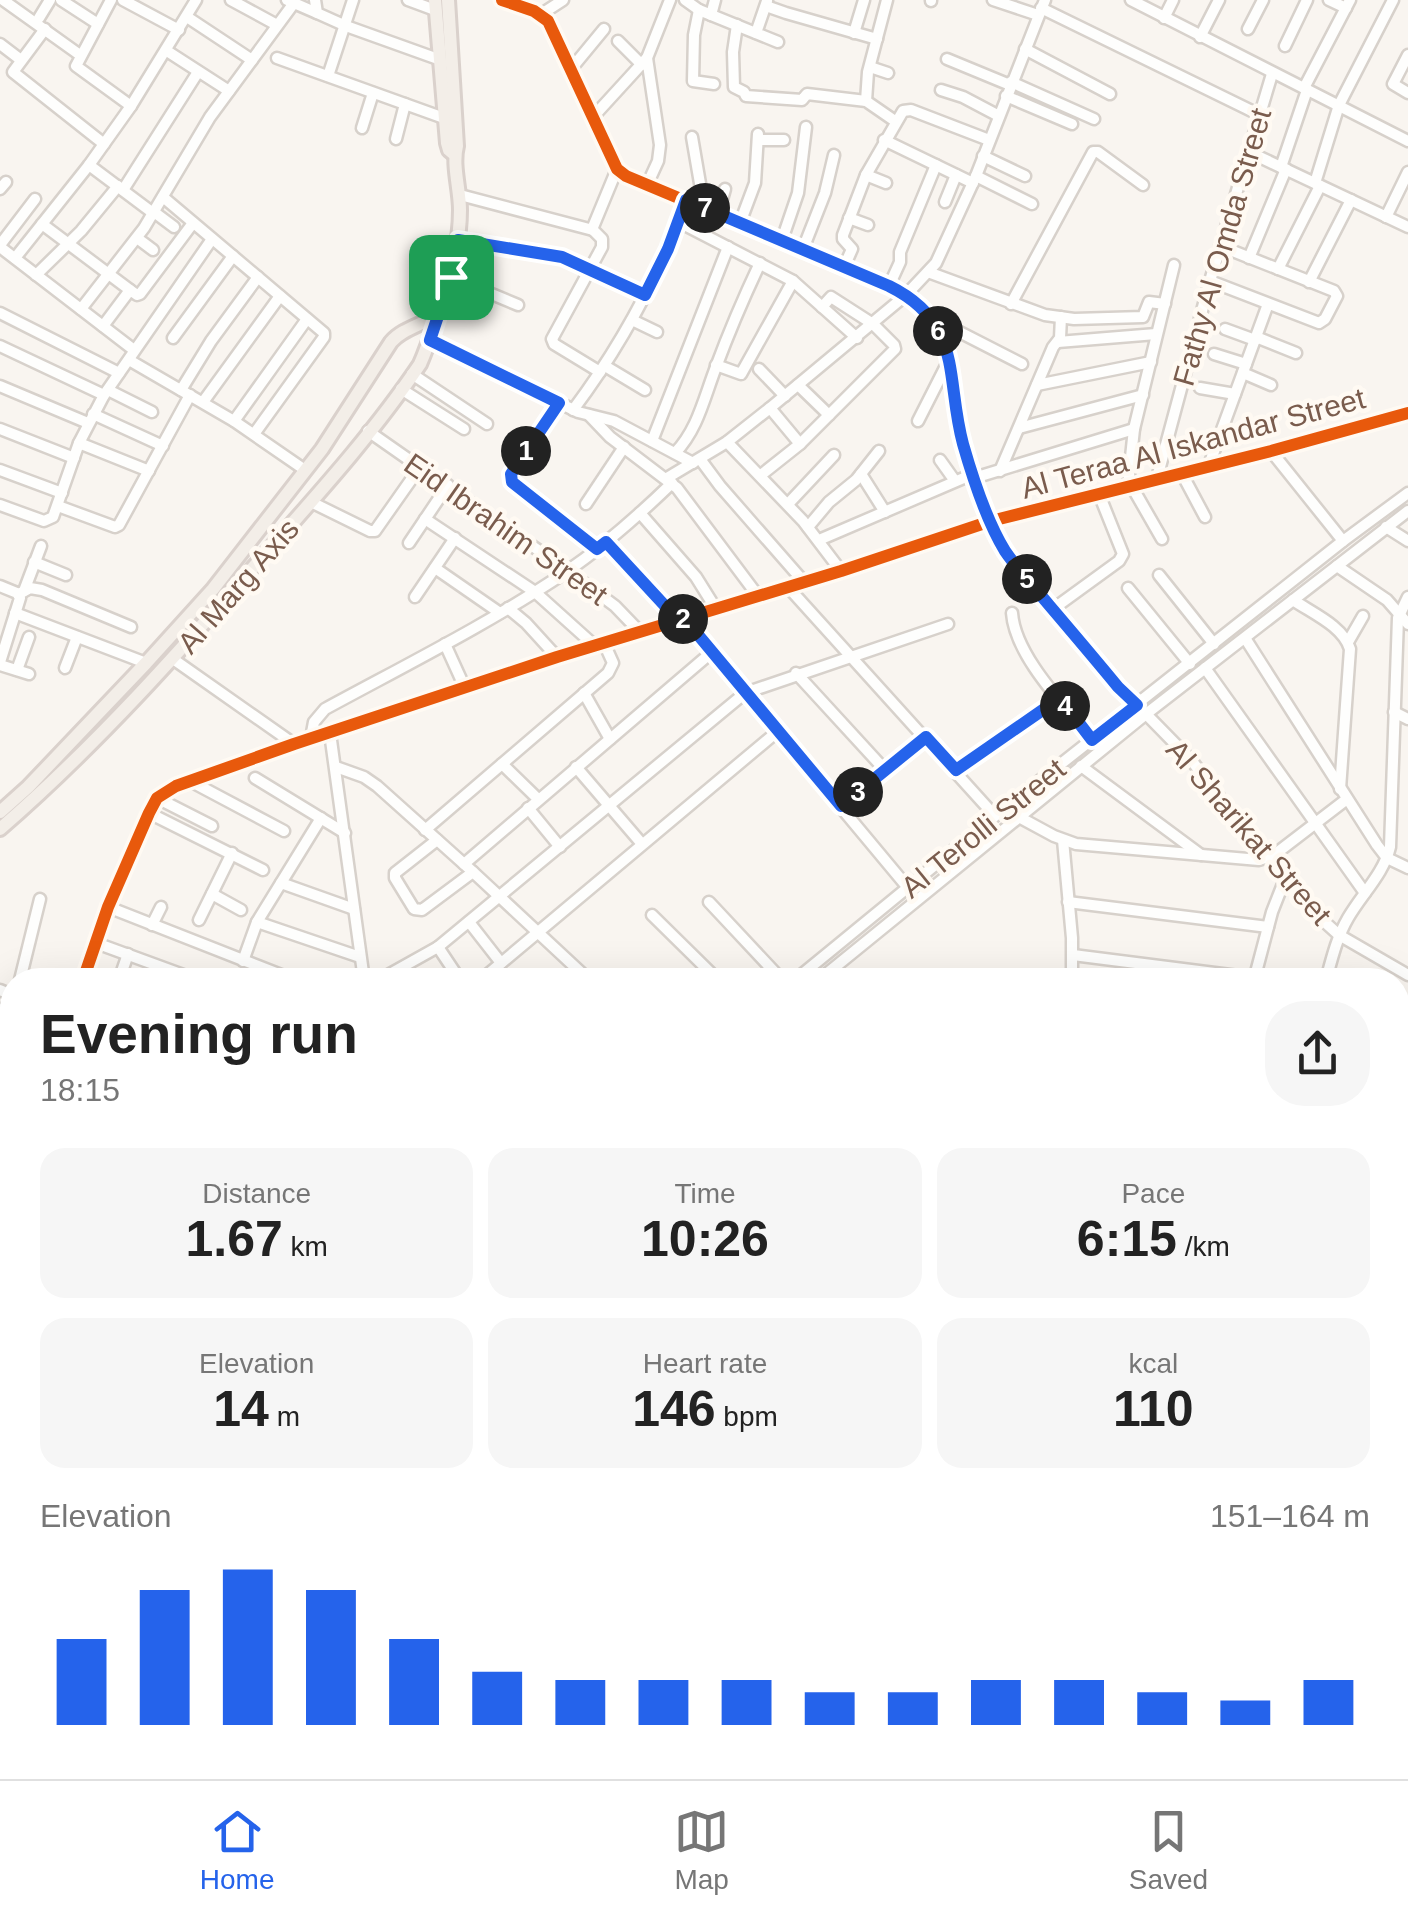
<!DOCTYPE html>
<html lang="en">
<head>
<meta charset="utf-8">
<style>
  :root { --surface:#fff; --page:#f6f6f6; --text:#222; --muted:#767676; --line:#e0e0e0; --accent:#2563eb }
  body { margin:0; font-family:Arial,sans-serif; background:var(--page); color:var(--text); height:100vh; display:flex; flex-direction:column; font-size:38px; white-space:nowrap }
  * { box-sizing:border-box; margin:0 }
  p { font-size:32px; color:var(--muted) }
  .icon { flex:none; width:55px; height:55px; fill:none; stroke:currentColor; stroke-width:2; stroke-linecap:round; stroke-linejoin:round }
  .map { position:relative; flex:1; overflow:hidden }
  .sheet { position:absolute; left:0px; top:968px; width:1410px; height:812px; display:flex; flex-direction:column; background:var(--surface); border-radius:40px 40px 0 0; box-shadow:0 10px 40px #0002 }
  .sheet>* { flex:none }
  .pin { position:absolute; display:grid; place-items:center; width:85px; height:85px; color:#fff; margin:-42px; border-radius:20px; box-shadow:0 5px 15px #0006 }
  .km { position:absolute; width:50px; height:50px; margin:-25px; border-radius:50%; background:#222; color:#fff; font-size:28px; line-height:50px; text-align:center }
  .round { display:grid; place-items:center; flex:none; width:105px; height:105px; border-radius:40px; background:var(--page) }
  .head { display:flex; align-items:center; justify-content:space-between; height:170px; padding:0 40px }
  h1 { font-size:55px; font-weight:600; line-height:75px }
  .figures { display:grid; grid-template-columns:repeat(3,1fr); gap:15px; height:170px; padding:10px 40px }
  .figures div { display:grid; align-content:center; border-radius:25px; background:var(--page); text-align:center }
  .figures b { font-size:50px; font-weight:600 }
  .figures small { font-size:28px; font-weight:400 }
  .figures p { font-size:28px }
  .chart { height:280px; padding:20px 40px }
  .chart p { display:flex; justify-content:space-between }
  .chart svg { width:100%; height:180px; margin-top:10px; stroke:var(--accent); stroke-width:6 }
  .dock { display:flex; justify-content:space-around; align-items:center; height:140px; border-top:2px solid var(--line); background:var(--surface); font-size:28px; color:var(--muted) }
  .dock a { display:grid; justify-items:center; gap:5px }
  .dock .selected { color:var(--accent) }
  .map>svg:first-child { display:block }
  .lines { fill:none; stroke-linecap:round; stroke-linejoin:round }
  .minor-casing { stroke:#d7d1cb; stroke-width:15 }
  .major-casing { stroke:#dad1cc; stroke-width:18 }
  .minor { stroke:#fefefd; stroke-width:10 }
  .major { stroke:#f3eee8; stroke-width:12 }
  .cycleway-casing { stroke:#fffaf3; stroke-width:19 }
  .cycleway { stroke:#e8590c; stroke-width:12 }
  .route-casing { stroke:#fff; stroke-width:20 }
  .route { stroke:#2563eb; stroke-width:12 }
  .labels { text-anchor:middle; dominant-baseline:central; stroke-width:9; stroke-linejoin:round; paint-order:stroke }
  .street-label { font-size:30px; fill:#7a5c4d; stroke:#fffaf3 }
</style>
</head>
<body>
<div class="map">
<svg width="1408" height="1779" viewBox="0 0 1408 1779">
  <rect width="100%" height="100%" fill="#f9f5f0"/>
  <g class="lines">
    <g class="minor-casing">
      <g id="minor">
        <path d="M 3,0 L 80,55"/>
        <path d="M 61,0 L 98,24"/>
        <path d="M 111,0 L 76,66 L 131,106"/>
        <path d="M 123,0 L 179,30"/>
        <path d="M 231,0 L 277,25"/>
        <path d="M 287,0 L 317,13"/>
        <path d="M 315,0 L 317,13 L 346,26 L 438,59"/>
        <path d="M 408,0 L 435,10"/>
        <path d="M 502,0 L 534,11 L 548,21 L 617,169 L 626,176 L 889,286 C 964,322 945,379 963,444 C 973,480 986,519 1005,551 C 1017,570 1034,587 1049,604 C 1072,632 1095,659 1119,687 L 1137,705"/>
        <path d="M 685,0 L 699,10 L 778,42"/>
        <path d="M 993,0 L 1038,15"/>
        <path d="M 1131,0 L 1408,141"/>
        <path d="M 1329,0 L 1346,8"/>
        <path d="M 931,1 L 931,0"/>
        <path d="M 766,6 L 786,13 L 877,39"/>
        <path d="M 1041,8 L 1260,115"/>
        <path d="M 699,10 L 694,35 L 693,81 L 714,84"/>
        <path d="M 540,15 L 563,0"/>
        <path d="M 711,15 L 715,0"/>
        <path d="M 187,17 L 252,60"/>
        <path d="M 39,18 L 50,0"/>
        <path d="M 1164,18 L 1173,0"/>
        <path d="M 737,25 L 733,52 L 734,87 L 744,92 L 746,96 L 802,100 L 807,94 L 866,101 L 895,121"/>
        <path d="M 45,29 L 13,72 L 104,144"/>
        <path d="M 1248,29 L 1263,0"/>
        <path d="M 756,33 L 767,1"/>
        <path d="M 854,33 L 864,0"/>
        <path d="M 1200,37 L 1219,0"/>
        <path d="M 618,41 L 642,65"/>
        <path d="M 0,44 L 21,60"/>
        <path d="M 1285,46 L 1307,0"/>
        <path d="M 1025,49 L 1110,94"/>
        <path d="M 167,51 L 229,91"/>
        <path d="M 1408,55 L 1393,84 L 1408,93"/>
        <path d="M 277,58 L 444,118"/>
        <path d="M 947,59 L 1010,85"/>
        <path d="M 870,67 L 888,73"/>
        <path d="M 571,69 L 604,29"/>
        <path d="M 328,76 L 353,0"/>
        <path d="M 1011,82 L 1094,119"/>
        <path d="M 1304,88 L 1350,0"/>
        <path d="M 941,90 L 963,97 L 999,116"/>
        <path d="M 1006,96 L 1072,124"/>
        <path d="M 866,101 L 868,72 L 887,0"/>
        <path d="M 593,117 L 647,58 L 670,0"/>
        <path d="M 362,128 L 373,93"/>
        <path d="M 692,137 L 702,195 L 700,206"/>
        <path d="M 396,139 L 405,104"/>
        <path d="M 758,140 L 784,140"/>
        <path d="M 884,140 L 973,183"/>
        <path d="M 1249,152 L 1408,227"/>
        <path d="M 983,156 L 1025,176"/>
        <path d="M 89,165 L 153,213"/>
        <path d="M 1281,167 L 1307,90"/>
        <path d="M 866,175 L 886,183"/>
        <path d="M 976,176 L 1032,204"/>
        <path d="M 1315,183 L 1339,105 L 1393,0"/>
        <path d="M 647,185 L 658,161 L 660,145 L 647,58"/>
        <path d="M 0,189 L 6,182"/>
        <path d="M 123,190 L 198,72"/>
        <path d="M 460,195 L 593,230"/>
        <path d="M 163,197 L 324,333 L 324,337 L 254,434"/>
        <path d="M 945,202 L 956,175"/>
        <path d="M 154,212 L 174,227"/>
        <path d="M 718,214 L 725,189"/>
        <path d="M 1386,217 L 1408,172"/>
        <path d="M 849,218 L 868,225"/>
        <path d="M 679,222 L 793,281 L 857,338"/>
        <path d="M 740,223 L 755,183 L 758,134"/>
        <path d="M 42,224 L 130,290"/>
        <path d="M 137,238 L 153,250"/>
        <path d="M 458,240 L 561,257 L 645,295"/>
        <path d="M 782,240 L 798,193 L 806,127"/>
        <path d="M 0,245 L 35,199"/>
        <path d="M 0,247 L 134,350"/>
        <path d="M 803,249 L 825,193 L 834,155"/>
        <path d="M 15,258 L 89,165 L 131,106 L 196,0"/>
        <path d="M 1249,258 L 1286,169"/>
        <path d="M 844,267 L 852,249 L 843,239 L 843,235 L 866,175 L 903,111 L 911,110 L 989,140"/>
        <path d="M 1278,269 L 1320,186"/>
        <path d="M 928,272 L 1045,315 L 1074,319 L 1143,317 L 1149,302 L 1165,304"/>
        <path d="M 36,275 L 81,231 L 118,186"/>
        <path d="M 451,277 L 518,305"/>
        <path d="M 1210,281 L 1319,323 L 1325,319 L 1337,296 L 1334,291 L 1220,246"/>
        <path d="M 1309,282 L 1351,200"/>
        <path d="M 889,286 L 900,262 L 900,252 L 936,165"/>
        <path d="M 1011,304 L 1093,152 L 1098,152 L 1143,185"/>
        <path d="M 81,309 L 144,228 L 210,117 L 294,3"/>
        <path d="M 0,313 L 119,373"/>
        <path d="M 934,319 L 1022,364"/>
        <path d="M 632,320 L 657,332"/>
        <path d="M 103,326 L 130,290 L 137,295 L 140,294 L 193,223"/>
        <path d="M 1225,329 L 1255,340"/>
        <path d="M 1256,337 L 1296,353"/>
        <path d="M 173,338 L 233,256"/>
        <path d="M 430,340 L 578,412 L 614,421 L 693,463"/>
        <path d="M 1058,342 L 1156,334"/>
        <path d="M 0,346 L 104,395"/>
        <path d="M 1214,354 L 1246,364"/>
        <path d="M 129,360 L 234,421 L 305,470"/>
        <path d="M 716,365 L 741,374 L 793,281"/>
        <path d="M 605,366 L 645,390"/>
        <path d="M 759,369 L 785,396"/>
        <path d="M 600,372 L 554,344 L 552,339 L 602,247 L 602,239 L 593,230 L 593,227 L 617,169"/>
        <path d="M 1243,373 L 1271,385"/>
        <path d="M 412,374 L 487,424"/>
        <path d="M 798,385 L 829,415"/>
        <path d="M 1037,385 L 1151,362"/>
        <path d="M 0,386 L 88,423"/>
        <path d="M 1200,388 L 1235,394"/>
        <path d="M 401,389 L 464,429"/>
        <path d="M 108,390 L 152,412"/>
        <path d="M 181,390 L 211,341 L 258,277"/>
        <path d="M 203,402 L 280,296"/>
        <path d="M 559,403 L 513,470 L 510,478 L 512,482 L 597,549"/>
        <path d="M 770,408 L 800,444"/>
        <path d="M 573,410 C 621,346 659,275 687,200"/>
        <path d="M 93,414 L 163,446"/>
        <path d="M 589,415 L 610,437 L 677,488 L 758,596"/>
        <path d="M 234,421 L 307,319"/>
        <path d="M 918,421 L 949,360"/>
        <path d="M 1019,428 L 1143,395"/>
        <path d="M 0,429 L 74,458"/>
        <path d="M 368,431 L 568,571 L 615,606 L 640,632"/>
        <path d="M 652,441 L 728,247"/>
        <path d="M 727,442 L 803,521 L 841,571"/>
        <path d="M 79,443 L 149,471"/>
        <path d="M 1271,451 L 1343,541"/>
        <path d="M 675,453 C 698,429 704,398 716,367 C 729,332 744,297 760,263"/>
        <path d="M 700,459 L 720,486 L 804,582"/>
        <path d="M 940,460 L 955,481"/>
        <path d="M 1209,465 L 1268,304"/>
        <path d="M 0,470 L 62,493"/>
        <path d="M 1000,471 L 1053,347 L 1060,338 L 1061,317"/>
        <path d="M 1181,472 L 1205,517"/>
        <path d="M 861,474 L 885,512"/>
        <path d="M 761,475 L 800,444 L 895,349 L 894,345 L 873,324 L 831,297 L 822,307"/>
        <path d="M 667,478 L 727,442 L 770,408 L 906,295 L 936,263 L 976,176 L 1045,0"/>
        <path d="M 974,478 L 1134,429"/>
        <path d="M 1157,478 L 1210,281 L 1272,74"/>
        <path d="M 1128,485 L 1134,429 L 1174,265"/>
        <path d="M 1131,485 L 1162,539"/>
        <path d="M 311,502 L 370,531 L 375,531 L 420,467"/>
        <path d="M 586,504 L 624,447"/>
        <path d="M 788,504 L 834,455"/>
        <path d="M 0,505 L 44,521 L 53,517 L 79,443 L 104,395 L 212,239"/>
        <path d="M 58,506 L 115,527 L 119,525 L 190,395"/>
        <path d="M 640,513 L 696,577 L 716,609"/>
        <path d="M 425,519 L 535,592 L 595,646"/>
        <path d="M 808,527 L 829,502 L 856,480 L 879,451"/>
        <path d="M 1386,527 L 1408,541"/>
        <path d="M 819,540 L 973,474"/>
        <path d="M 606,542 L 678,620"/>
        <path d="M 409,543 L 448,485"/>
        <path d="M 34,562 L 66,575"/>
        <path d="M 1337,566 L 1387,600 L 1408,624"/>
        <path d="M 435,568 L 500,613"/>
        <path d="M 1159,575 L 1214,644"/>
        <path d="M 0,586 L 17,593 L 20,598 L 0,662"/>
        <path d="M 788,587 L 995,816"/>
        <path d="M 1128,588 L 1190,664"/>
        <path d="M 24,591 L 41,546"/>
        <path d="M 19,594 L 30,588 L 42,590 L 131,627"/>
        <path d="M 415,597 L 455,538"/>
        <path d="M 1293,600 C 1312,613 1343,626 1350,649 L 1340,789"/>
        <path d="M 508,608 L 526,623 L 557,657"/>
        <path d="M 1053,609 L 1119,561 L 1123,554 L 1099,494"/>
        <path d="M 15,613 L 146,663"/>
        <path d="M 1012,613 C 1015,656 1065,706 1092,740"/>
        <path d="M 684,619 L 909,889"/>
        <path d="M 1245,638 L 1377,845 L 1387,858 L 1408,868"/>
        <path d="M 1348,642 L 1363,616"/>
        <path d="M 445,644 L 465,688"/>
        <path d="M 173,659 L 294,744"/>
        <path d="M 0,665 L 29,674"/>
        <path d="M 65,668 L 77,637"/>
        <path d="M 1205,668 L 1365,893"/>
        <path d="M 17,670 L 29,637"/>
        <path d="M 796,673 L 885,770"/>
        <path d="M 584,693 L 610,739"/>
        <path d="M 1394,712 L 1408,719"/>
        <path d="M 1146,714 L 1192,761 L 1242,827 L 1319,917 L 1339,935 L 1408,975"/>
        <path d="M 330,733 L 364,980"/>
        <path d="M 311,738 L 314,722 L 325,709 C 406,665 490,623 566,572 C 604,546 639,515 672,483"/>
        <path d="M 502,764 L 538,799"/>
        <path d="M 1081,766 L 1201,855"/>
        <path d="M 336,767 L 364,777 L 377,786 L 473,872 L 589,980"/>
        <path d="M 576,767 L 642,844"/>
        <path d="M 956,771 L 1059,698"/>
        <path d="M 255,778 L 345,833"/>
        <path d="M 190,781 L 284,831"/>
        <path d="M 157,798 L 212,826"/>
        <path d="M 841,805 L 925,737"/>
        <path d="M 528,808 L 560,847"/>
        <path d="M 149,813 L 263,870"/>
        <path d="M 1019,817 L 1054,836 L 1076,844 L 1259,860 L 1274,855 L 1347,799"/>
        <path d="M 425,830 L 608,673 L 613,663 L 604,643"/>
        <path d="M 437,840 L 395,873 L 395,878 L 414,909 L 422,910 L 473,872"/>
        <path d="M 1063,840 L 1072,938 L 1072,980"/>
        <path d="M 464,864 L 712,652"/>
        <path d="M 281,883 L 354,909"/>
        <path d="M 212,894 L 241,910"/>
        <path d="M 709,902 L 782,980"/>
        <path d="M 1068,902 L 1268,927"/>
        <path d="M 108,907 L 294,980"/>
        <path d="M 652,915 L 718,980"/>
        <path d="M 199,920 L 232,853"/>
        <path d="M 257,922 L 360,957"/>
        <path d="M 469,922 L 501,963"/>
        <path d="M 152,925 L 161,907"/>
        <path d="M 96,943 L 197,980"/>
        <path d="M 438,947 L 460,980"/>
        <path d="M 1073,955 L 1254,978"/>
        <path d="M 243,961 L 257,922 L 321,818"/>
        <path d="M 20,980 L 40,899"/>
        <path d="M 83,980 L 108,907 L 149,813 L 157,798 L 176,786 L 294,744 L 557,657 L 841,571 L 991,521 L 1271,451 L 1408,413"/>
        <path d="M 119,980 L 128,954"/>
        <path d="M 379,980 L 438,947 L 745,693 L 948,624"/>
        <path d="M 481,980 L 778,731"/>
        <path d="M 795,980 L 995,816 L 1343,541 L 1408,493"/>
        <path d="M 819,980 L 1146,714 L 1408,511"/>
        <path d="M 1254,980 L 1272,912 L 1285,879"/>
        <path d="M 1326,980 C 1332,958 1337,937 1348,918 C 1362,894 1384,873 1390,847 L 1398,618 L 1408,597"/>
        <path d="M 0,990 L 12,995"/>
        <path d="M 0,1009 L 12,1015"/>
        <path d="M 0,1042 L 12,1047"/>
        <path d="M 5,1075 L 12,1060"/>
        <path d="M 0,1137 L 12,1126"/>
        <path d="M 1398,1157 L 1408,1127"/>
        <path d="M 1398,1225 L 1408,1241"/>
        <path d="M 0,1594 L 12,1586"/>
        <path d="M 1398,1604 L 1408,1608"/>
        <path d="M 0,1610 L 12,1603"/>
        <path d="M 0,1613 L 12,1627"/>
        <path d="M 0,1691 L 3,1688"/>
        <path d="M 1398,1691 L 1408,1694"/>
        <path d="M 0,1757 L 20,1779"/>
        <path d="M 1398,1759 L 1408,1758"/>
        <path d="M 83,1768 L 94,1779"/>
        <path d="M 169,1768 L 177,1779"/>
        <path d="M 212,1768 L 223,1779"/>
        <path d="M 359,1768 L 370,1779"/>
        <path d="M 1000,1768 L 1016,1779"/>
        <path d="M 188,1779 L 205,1768"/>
        <path d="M 322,1779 L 334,1768"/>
        <path d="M 423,1779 L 435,1768"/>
        <path d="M 840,1779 L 849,1768"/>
        <path d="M 889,1779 L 898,1768"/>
        <path d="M 951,1779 L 960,1768"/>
        <path d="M 1060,1779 L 1063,1768"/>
        <path d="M 1109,1779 L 1112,1768"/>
        <path d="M 1163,1779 L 1313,1768"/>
      </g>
    </g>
    <g class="major-casing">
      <g id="major">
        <path d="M 435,0 L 447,143 L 449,150 L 455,155"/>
        <path d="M 0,812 L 28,787 L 146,663 L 213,589 L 322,449 L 391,342 C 403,328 423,325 438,314"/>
        <path d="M 0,829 C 97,745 181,650 265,554 C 319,493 375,431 420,364 C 428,346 433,329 439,311 C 450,277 460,246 460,210 C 460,189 452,165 457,146 L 448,0"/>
      </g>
    </g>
    <use href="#minor" class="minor"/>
    <use href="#major" class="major"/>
    <g class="cycleway-casing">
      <g id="cycleway">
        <path d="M 502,0 L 534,11 L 548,21 L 617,169 L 626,176 L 889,286 C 964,322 945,379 963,444 C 973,480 986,519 1005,551 C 1017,570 1034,587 1049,604 C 1072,632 1095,659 1119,687 L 1137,705"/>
        <path d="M 83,980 L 108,907 L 149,813 L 157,798 L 176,786 L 294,744 L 557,657 L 841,571 L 991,521 L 1271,451 L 1408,413"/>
      </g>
    </g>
    <use href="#cycleway" class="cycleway"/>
  </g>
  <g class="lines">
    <g class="route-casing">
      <path id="route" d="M 686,200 L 889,286 C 964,323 945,378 963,444 C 973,479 986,520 1005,551 C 1018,570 1034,587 1049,605 C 1072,632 1095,659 1118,687 L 1137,705 L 1092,740 L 1060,698 L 956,770 L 926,737 L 841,806 L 684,618 L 678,620 L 606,542 L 597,549 L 512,482 L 511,474 L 559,403 L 430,340 L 451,277 L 458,240 L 562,257 L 645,295 L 668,249 Z"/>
    </g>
    <use href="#route" class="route"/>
  </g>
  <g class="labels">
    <g class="street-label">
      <text transform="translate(1222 247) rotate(-74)">Fathy Al Omda Street</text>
      <text transform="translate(1193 443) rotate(-15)">Al Teraa Al Iskandar Street</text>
      <text transform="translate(506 529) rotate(35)">Eid Ibrahim Street</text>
      <text transform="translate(238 586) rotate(-49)">Al Marg Axis</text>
      <text transform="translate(983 828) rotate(-39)">Al Terolli Street</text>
      <text transform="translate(1249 832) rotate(49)">Al Sharikat Street</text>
    </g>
  </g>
</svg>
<div class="pin" style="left:451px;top:277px;background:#1e9e55"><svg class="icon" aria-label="arrive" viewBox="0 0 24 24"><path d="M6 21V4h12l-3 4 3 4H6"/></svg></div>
<b class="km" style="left:526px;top:451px">1</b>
<b class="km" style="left:683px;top:619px">2</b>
<b class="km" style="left:858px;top:792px">3</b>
<b class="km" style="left:1065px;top:706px">4</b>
<b class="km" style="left:1027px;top:579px">5</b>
<b class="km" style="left:938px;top:331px">6</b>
<b class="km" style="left:705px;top:208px">7</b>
<section class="sheet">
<div class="head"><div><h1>Evening run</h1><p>18:15</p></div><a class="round"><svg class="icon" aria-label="share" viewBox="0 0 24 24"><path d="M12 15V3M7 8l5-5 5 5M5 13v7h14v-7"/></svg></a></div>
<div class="figures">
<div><p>Distance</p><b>1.67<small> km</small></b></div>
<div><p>Time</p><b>10:26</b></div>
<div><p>Pace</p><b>6:15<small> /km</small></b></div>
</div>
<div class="figures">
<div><p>Elevation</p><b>14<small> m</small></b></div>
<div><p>Heart rate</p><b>146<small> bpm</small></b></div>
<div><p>kcal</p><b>110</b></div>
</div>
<div class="chart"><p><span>Elevation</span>151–164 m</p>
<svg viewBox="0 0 160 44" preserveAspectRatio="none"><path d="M5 44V23M15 44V11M25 44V6M35 44V11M45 44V23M55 44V31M65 44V33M75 44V33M85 44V33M95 44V36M105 44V36M115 44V33M125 44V33M135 44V36M145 44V38M155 44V33"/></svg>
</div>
</section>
</div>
<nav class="dock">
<a class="selected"><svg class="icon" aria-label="home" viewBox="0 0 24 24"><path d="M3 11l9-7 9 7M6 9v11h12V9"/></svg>Home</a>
<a><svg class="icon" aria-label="map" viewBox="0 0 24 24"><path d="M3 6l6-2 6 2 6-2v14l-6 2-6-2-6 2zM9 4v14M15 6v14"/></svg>Map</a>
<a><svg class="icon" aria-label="saved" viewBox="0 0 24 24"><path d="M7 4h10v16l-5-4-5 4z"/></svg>Saved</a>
</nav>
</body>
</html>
